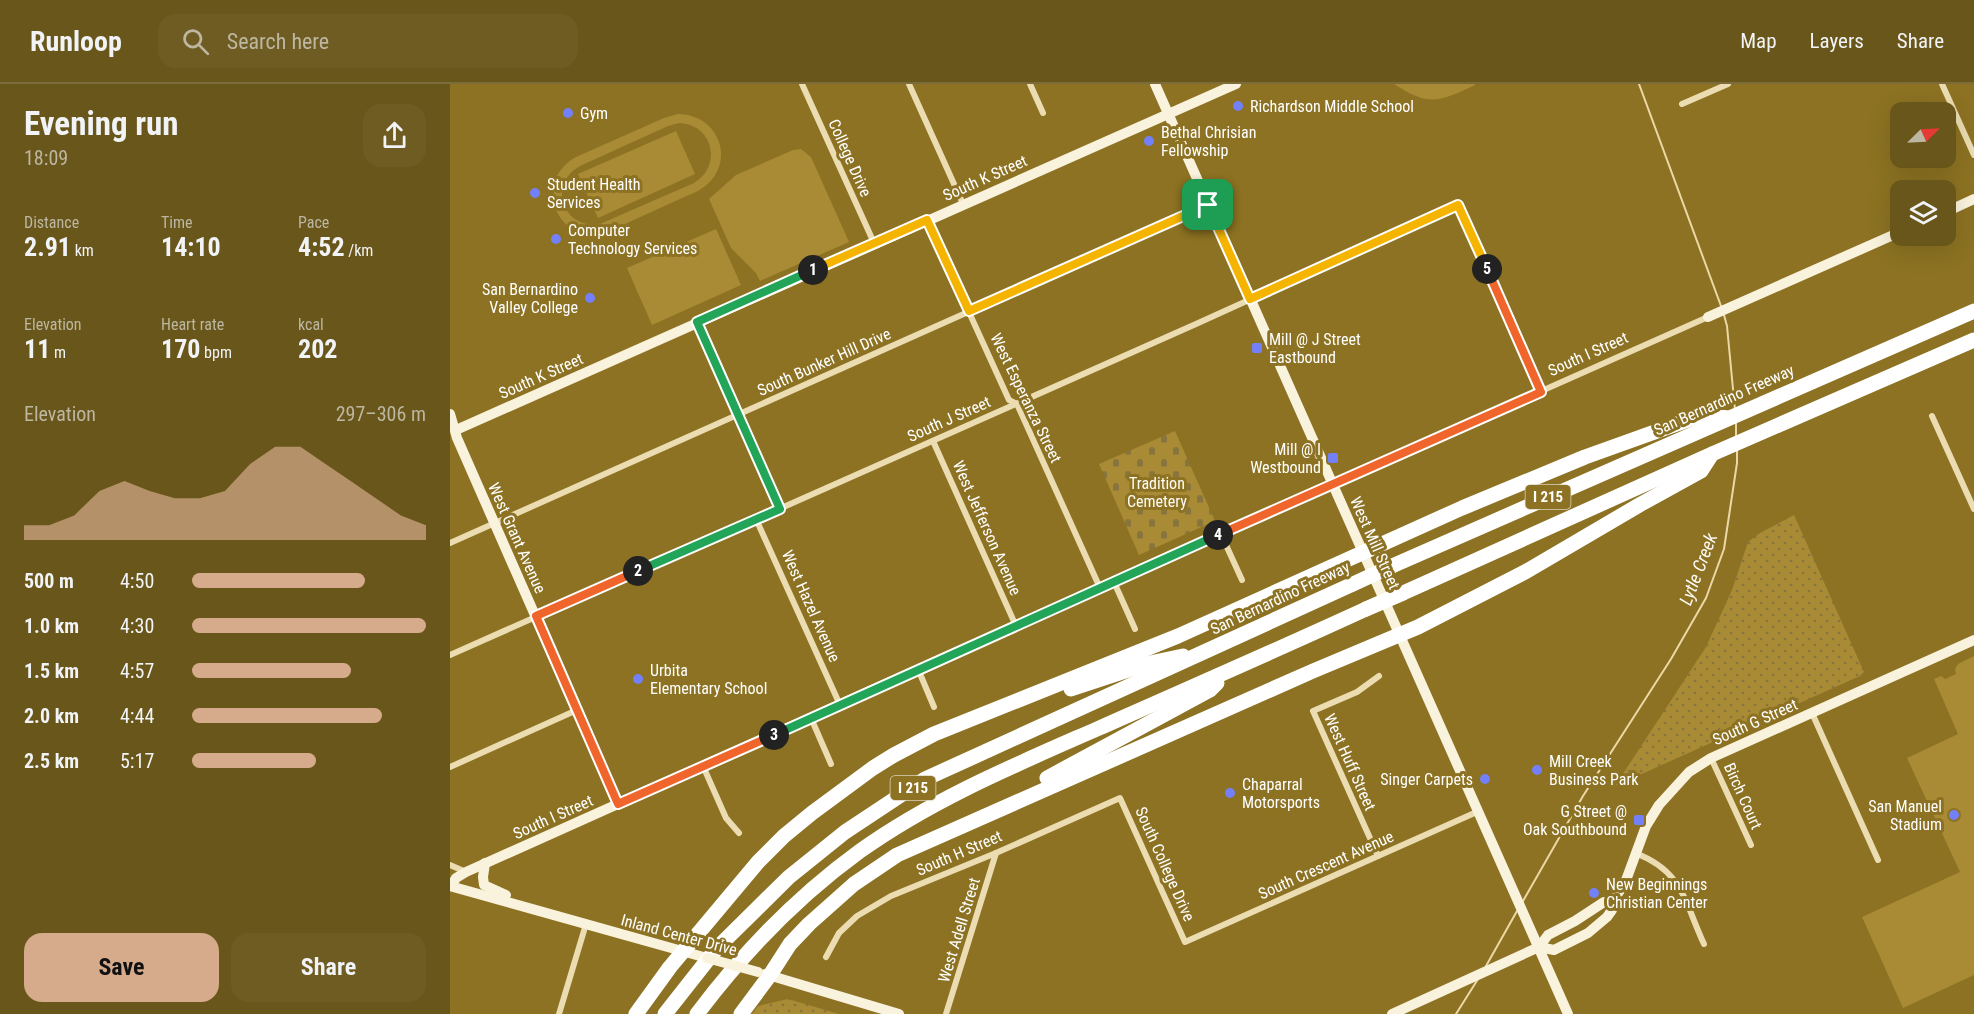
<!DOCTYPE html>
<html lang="en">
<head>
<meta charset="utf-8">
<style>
  :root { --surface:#69561a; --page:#6e5c23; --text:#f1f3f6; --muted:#bdb7a2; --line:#7c6c39; --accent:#d6ab8b }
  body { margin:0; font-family:"Roboto Condensed",sans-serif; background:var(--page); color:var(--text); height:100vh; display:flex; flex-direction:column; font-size:22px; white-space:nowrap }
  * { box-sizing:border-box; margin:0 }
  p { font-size:20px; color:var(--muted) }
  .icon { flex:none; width:33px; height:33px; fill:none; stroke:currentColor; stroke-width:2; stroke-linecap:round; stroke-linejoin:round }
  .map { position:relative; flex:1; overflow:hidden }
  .sheet { display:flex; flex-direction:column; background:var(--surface); width:450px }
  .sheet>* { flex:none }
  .needle { width:39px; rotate:66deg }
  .buttons { position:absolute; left:1440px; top:18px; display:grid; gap:12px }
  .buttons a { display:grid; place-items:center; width:66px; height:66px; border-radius:12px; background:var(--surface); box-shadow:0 6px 24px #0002; font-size:30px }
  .pin { position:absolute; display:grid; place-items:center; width:51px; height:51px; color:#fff; margin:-26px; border-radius:12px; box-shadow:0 3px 9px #0006 }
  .km { position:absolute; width:30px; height:30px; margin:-15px; border-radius:50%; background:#222; color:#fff; font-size:16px; line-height:30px; text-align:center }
  .round { display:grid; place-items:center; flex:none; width:63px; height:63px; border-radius:18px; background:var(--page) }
  .summary { display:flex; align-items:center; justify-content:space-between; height:102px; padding:0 24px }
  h1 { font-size:33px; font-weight:700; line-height:45px }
  .metrics { display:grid; grid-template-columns:repeat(3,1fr); gap:9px; height:102px; padding:6px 24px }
  .metrics div { display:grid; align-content:center }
  .metrics b { font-size:26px; font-weight:700 }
  .metrics small { font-size:16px; font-weight:400 }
  .metrics p { font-size:16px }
  .chart { height:168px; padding:12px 24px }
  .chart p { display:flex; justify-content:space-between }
  .chart svg { width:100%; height:108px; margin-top:6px; fill:var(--accent); opacity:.7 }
  .button { display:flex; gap:12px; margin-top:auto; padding:12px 24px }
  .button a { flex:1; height:69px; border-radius:18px; background:var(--accent); color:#111; font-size:24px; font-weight:700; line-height:69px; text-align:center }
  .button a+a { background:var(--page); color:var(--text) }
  ul { padding:0 24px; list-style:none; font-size:20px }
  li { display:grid; grid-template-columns:96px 72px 1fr; align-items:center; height:45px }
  li i { height:15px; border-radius:8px; background:var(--accent) }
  header { display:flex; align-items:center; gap:36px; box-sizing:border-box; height:84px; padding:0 30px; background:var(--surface); border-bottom:2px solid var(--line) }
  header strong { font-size:28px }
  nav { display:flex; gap:33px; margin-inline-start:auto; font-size:21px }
  .search { width:420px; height:54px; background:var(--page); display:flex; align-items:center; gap:15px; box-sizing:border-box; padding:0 21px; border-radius:18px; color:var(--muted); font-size:22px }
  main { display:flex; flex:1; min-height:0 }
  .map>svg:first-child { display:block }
  .grass { fill:url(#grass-dots) }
  .cemetery { fill:url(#cemetery-stones) }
  .garden { fill:#a98b36; fill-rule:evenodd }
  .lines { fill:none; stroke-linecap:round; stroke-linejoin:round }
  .stream { stroke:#ecd8a5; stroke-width:2 }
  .street { stroke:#ebdcb1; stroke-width:6 }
  .secondary { stroke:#f9f2dc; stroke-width:10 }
  .highway { stroke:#fff; stroke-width:15 }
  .secondary-bridge { stroke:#f9f2dc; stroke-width:10 }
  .highway-bridge { stroke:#fff; stroke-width:15 }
  .split-1-casing { stroke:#fff; stroke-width:12 }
  .split-2-casing { stroke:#fff; stroke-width:12 }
  .split-3-casing { stroke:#fff; stroke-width:12 }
  .split-4-casing { stroke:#fff; stroke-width:12 }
  .split-5-casing { stroke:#fff; stroke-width:12 }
  .split-6-casing { stroke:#fff; stroke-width:12 }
  .split-1 { stroke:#f5b400; stroke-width:8 }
  .split-2 { stroke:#22a559; stroke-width:8 }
  .split-3 { stroke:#f0652b; stroke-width:8 }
  .split-4 { stroke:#22a559; stroke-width:8 }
  .split-5 { stroke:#f0652b; stroke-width:8 }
  .split-6 { stroke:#f5b400; stroke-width:8 }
  .poi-dot { fill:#7380f7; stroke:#8c7222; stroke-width:2 }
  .labels { text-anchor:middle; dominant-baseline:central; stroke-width:6; stroke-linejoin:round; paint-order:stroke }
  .shield { fill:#8c7222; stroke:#dcd5bd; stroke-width:1.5 }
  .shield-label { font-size:15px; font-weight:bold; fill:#fff }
  .poi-label { font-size:16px; fill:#fff; stroke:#8c7222; text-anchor:start }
  .street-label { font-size:16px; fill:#fff; stroke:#8c7222 }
  .park-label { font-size:16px; fill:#fefcf7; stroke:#8c7222 }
  .water-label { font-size:18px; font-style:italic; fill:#fefcf8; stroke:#8c7222 }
</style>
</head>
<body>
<header>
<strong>Runloop</strong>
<div class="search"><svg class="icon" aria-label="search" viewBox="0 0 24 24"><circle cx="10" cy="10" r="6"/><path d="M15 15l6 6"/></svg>Search here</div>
<nav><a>Map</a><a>Layers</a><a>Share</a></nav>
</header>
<main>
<section class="sheet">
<div class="summary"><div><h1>Evening run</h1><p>18:09</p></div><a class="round"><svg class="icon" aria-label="share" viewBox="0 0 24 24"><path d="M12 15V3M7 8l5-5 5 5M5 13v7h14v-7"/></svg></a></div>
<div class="metrics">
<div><p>Distance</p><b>2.91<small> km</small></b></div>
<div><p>Time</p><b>14:10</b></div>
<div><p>Pace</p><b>4:52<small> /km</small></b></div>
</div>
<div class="metrics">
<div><p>Elevation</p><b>11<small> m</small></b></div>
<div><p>Heart rate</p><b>170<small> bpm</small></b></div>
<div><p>kcal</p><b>202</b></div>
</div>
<div class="chart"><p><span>Elevation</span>297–306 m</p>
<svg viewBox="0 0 160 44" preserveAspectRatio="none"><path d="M0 44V38L10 38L20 34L30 24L40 20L50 24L60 27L70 27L80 24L90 13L100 6L110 6L120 13L130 20L140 27L150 34L160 38V44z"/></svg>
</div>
<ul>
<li><b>500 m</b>4:50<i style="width:74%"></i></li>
<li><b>1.0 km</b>4:30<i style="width:100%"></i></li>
<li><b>1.5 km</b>4:57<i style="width:68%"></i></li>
<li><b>2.0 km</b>4:44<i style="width:81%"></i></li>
<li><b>2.5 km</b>5:17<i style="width:53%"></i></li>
</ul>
<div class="button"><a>Save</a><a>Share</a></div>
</section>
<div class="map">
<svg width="1524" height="930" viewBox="0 0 1524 930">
  <defs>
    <pattern id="grass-dots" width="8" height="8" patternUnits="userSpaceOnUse" patternTransform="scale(1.5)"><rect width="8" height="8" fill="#a98b36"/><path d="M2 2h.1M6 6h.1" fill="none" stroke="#88753e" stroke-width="1.8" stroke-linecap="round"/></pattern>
    <pattern id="cemetery-stones" width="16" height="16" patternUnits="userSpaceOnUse" patternTransform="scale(1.5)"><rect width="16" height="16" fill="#a98b36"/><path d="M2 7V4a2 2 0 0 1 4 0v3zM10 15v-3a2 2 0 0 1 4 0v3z" fill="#88753e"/></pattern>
  </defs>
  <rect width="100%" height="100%" fill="#8c7222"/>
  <g class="grass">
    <path d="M 1344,431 L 1414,588 L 1410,592 L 1165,702 L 1256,563 L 1282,506 L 1298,458 L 1310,449 Z"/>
    <path d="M 338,915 L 389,930 L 302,930 L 308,922 Z"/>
  </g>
  <path class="cemetery" d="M 725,347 L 765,437 L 689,471 L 649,380 Z"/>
  <g class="garden">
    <path d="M 944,0 L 1024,0 L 1025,1 C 989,18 979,23 944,0 Z"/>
    <path d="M 228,30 C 273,31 288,85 248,107 C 223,118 199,129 175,140 C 168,143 157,150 150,151 C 104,156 84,96 126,73 L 214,34 ZM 229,39 C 263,40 273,82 244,99 L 150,140 C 113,146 97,100 130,82 L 218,42 Z"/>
    <path d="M 226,47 L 245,90 L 148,134 L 128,90 Z"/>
    <path d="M 351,65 L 361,73 L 399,158 L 310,197 L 306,189 L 281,164 L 259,115 L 286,91 L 343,66 Z"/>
    <path d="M 266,145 L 291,201 L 202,241 L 177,184 Z"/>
    <path d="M 1524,572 L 1524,891 L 1453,924 L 1412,833 L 1510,788 L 1457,674 L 1508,650 L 1484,595 L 1491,592 L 1495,595 L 1506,590 L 1505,585 L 1508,580 Z"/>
  </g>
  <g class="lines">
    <g class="stream">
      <path d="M 1189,0 L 1271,222"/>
      <path d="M 1274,231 L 1277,242 L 1285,326"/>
      <path d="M 1286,338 L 1286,353"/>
      <path d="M 1073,817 L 1133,712 L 1221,575 L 1256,514 L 1274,465 L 1287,379 L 1287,365"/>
      <path d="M 1036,882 L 1067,827"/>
      <path d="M 1006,930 L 1028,895"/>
    </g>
    <g class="street">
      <path d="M 352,0 L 424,159"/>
      <path d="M 459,0 L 513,120"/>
      <path d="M 580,0 L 593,29"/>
      <path d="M 1492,0 L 1524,71"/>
      <path d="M 1232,20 L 1278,0"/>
      <path d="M 477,136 L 559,316 L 567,320 L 650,504"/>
      <path d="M 247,238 L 330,425"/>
      <path d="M 1482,332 L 1524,425"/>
      <path d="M 483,357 L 566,542"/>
      <path d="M 882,400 L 1258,233"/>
      <path d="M 306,435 L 390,621"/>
      <path d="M 771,450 L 792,496"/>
      <path d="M 0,459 L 758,121"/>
      <path d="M 664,498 L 685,545"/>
      <path d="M 0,571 L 746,240 L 1008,121 L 1091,308"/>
      <path d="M 468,585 L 484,623"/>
      <path d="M 1362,629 L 1428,776"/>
      <path d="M 361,634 L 381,680"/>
      <path d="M 1261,674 L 1301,761"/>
      <path d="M 253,682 L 276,734 L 289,749"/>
      <path d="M 0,683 L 127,626"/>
      <path d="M 1185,769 C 1233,787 1234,817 1254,860"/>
      <path d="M 928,772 L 863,627 L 907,608 L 929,592"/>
      <path d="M 0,781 L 16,788"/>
      <path d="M 376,873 L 389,849 L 407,832 L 441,812 L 546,769 L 670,714 L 735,858 L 1029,727"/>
      <path d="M 109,930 L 136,840"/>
      <path d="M 496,930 L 546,769"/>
    </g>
    <g class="secondary">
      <path d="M 705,0 L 1118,930"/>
      <path d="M 1496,128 L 1524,115"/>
      <path d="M 1258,233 L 1450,148"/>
      <path d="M 0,330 L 7,354 L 168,720"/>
      <path d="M 6,346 L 786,0"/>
      <path d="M 35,779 L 33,793 L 34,801 L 56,811"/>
      <path d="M 0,802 L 257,874"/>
      <path d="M 1,802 L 6,794 L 16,788 L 882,400"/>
      <path d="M 1089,863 L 1104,866 L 1138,849 L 1157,833 L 1162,826 L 1162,818 L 1175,799 L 1196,742 L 1209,721 L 1239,688 L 1261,674 L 1524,556"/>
      <path d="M 315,890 L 449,930"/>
      <path d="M 942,930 L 1089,863 L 1098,851 L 1125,837 L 1154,818 L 1162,818"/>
    </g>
    <g class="highway">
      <path d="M 942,482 L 1524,227"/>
      <path d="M 953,509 L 1262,370 L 1524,256"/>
      <path d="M 621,605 L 700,579 L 733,572"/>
      <path d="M 597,694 L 760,606 L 767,599"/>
      <path d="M 186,930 L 220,883 L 308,778 L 334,752 L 362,729 L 423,684 L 444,671 L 484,650 L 728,552 L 1012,424 L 1135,373 L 1252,331 L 1278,334"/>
      <path d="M 215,930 L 267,864 L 339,793 L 395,748 L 475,695 L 903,500"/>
      <path d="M 247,930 C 293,869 348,812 410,767 C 483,715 565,681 647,645 C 737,605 827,566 916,525"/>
      <path d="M 291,930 L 320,891 L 340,860 L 359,840 L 404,800 L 447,771 L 863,587 L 968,543 L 1075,488 L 1191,420 L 1251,387 L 1262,370"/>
    </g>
    <path class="secondary-bridge" d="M 257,874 L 308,888"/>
    <g class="highway-bridge">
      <path d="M 903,500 L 942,482"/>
      <path d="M 916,525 L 953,509"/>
    </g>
  </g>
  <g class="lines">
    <g class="split-1-casing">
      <path id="split-1" d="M 363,186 L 477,136 L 519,227 L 758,121"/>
    </g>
    <g class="split-2-casing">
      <path id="split-2" d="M 188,487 L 330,425 L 247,238 L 363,186"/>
    </g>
    <g class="split-3-casing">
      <path id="split-3" d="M 188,487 L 86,532 L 168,720 L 324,651"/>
    </g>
    <g class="split-4-casing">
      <path id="split-4" d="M 324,651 L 768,451"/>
    </g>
    <g class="split-5-casing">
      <path id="split-5" d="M 768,451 L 1091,308 L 1037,185"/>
    </g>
    <g class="split-6-casing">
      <path id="split-6" d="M 758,121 L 800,215 L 1008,121 L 1037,185"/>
    </g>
    <use href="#split-1" class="split-1"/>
    <use href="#split-2" class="split-2"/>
    <use href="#split-3" class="split-3"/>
    <use href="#split-4" class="split-4"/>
    <use href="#split-5" class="split-5"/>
    <use href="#split-6" class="split-6"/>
  </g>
  <g class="poi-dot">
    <circle cx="788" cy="22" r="6"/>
    <circle cx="118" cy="29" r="6"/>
    <circle cx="699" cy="57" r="6"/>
    <circle cx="85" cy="109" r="6"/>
    <circle cx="106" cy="155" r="6"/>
    <circle cx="140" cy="214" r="6"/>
    <rect x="801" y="258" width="12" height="12" rx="3"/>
    <rect x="877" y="368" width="12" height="12" rx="3"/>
    <circle cx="188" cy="595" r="6"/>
    <circle cx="1087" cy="686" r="6"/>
    <circle cx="1035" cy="695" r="6"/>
    <circle cx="780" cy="709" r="6"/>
    <circle cx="1504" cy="731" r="6"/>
    <rect x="1183" y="730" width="12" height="12" rx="3"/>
    <circle cx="1144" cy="809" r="6"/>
  </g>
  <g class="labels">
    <g class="shield">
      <rect x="1075.5" y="401" width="45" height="24" rx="4.5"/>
      <rect x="440.5" y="692" width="45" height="24" rx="4.5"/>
    </g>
    <g class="shield-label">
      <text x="1098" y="413">I 215</text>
      <text x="463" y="704">I 215</text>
    </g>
    <g class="poi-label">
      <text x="800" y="22">Richardson Middle School</text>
      <text x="130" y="29">Gym</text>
      <text x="711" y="48">Bethal Chrisian<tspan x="711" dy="18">Fellowship</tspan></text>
      <text x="97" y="100">Student Health<tspan x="97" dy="18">Services</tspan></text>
      <text x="118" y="146">Computer<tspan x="118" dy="18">Technology Services</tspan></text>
      <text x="128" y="205" text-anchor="end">San Bernardino<tspan x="128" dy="18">Valley College</tspan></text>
      <text x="819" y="255">Mill @ J Street<tspan x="819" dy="18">Eastbound</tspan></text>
      <text x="871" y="365" text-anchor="end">Mill @ I<tspan x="871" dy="18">Westbound</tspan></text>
      <text x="200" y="586">Urbita<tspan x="200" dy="18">Elementary School</tspan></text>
      <text x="1099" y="677">Mill Creek<tspan x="1099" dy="18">Business Park</tspan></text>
      <text x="1023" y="695" text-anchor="end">Singer Carpets</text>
      <text x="792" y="700">Chaparral<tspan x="792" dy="18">Motorsports</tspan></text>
      <text x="1492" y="722" text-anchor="end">San Manuel<tspan x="1492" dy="18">Stadium</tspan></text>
      <text x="1177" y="727" text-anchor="end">G Street @<tspan x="1177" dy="18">Oak Southbound</tspan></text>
      <text x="1156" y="800">New Beginnings<tspan x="1156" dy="18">Christian Center</tspan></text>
    </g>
    <g class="street-label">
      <text transform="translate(400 74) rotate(66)">College Drive</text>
      <text transform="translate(535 94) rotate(-24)">South K Street</text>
      <text transform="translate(1138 270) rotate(-24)">South I Street</text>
      <text transform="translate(374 278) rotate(-24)">South Bunker Hill Drive</text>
      <text transform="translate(91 292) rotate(-24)">South K Street</text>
      <text transform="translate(576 314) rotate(64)">West Esperanza Street</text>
      <text transform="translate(1274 316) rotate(-24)">San Bernardino Freeway</text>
      <text transform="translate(499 335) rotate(-24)">South J Street</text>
      <text transform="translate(537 444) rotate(66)">West Jefferson Avenue</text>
      <text transform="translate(67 454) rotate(66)">West Grant Avenue</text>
      <text transform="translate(925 459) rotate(66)">West Mill Street</text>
      <text transform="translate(830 514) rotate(-25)">San Bernardino Freeway</text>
      <text transform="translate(361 522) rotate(66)">West Hazel Avenue</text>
      <text transform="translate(1305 638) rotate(-24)">South G Street</text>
      <text transform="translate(900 678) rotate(66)">West Huff Street</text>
      <text transform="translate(1293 712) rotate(66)">Birch Court</text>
      <text transform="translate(103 733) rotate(-24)">South I Street</text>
      <text transform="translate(509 769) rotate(-23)">South H Street</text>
      <text transform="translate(715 780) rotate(66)">South College Drive</text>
      <text transform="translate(876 781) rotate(-24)">South Crescent Avenue</text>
      <text transform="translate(509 846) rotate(-73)">West Adell Street</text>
      <text transform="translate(229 851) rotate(15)">Inland Center Drive</text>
    </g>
    <g class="park-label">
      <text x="707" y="399">Tradition<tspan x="707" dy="18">Cemetery</tspan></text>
    </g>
    <g class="water-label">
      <text transform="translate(1248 485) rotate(-69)">Lytle Creek</text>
    </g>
  </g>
</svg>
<div class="buttons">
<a><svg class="needle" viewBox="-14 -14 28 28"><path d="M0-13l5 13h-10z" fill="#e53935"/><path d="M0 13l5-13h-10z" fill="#bdb7a2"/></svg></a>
<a><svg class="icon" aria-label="layers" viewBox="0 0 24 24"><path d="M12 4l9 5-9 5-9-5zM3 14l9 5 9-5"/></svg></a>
</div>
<div class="pin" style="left:758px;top:121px;background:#1e9e55"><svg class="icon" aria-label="arrive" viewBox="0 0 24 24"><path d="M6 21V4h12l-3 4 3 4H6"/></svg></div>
<b class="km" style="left:363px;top:186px">1</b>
<b class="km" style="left:188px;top:487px">2</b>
<b class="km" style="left:324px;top:651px">3</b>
<b class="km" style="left:768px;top:451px">4</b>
<b class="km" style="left:1037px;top:185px">5</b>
</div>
</main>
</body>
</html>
